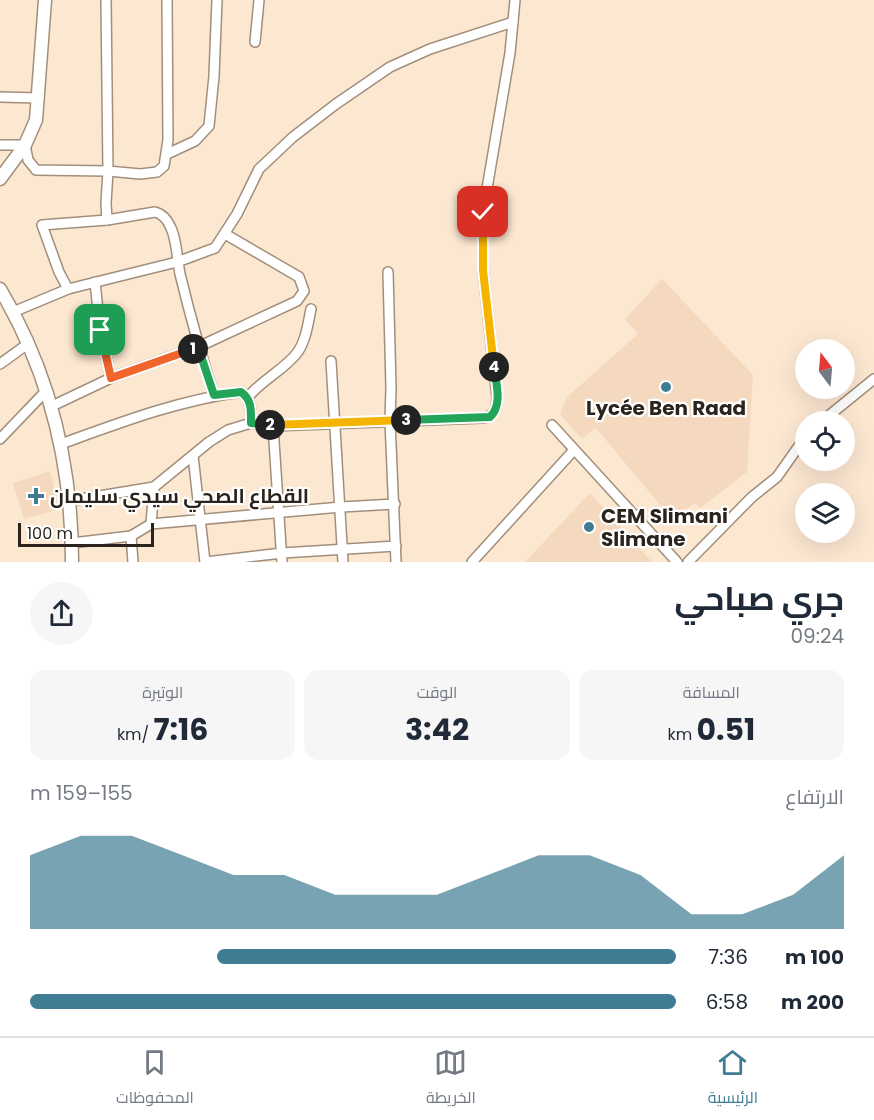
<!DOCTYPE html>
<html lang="ar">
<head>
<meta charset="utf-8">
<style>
  :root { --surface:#fff; --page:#f6f6f7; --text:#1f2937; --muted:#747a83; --line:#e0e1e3; --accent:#407d94 }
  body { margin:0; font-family:Poppins,Cairo,sans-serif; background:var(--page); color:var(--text); direction:rtl; height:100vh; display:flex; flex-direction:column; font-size:22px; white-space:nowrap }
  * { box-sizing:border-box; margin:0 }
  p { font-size:20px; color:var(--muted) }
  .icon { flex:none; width:33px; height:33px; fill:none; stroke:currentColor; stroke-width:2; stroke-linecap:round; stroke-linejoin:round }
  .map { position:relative; height:562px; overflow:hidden; direction:ltr }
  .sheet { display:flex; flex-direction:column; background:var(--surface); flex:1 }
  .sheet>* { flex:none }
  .needle { width:39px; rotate:344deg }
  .tools { position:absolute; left:795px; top:339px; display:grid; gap:12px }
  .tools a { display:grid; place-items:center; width:60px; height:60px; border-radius:50%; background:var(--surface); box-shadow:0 6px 24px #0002; font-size:30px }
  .scale { position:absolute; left:18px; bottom:15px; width:136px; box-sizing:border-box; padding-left:6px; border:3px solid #2b241c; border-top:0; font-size:16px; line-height:21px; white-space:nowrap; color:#2b241c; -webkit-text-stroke:4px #fff; paint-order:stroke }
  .pin { position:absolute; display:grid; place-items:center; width:51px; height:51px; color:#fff; margin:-26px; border-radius:12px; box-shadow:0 3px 9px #0006 }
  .km { position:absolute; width:30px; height:30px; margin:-15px; border-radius:50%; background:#222; color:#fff; font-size:16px; line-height:30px; text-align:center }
  .round { display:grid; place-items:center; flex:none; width:63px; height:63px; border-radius:32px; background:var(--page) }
  .head { display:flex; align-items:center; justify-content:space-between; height:102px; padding:0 30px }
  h1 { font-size:33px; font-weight:700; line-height:45px }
  .stats { display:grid; grid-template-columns:repeat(3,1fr); gap:9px; height:102px; padding:6px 30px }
  .stats div { display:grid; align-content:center; border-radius:15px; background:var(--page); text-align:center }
  .stats b { font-size:30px; font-weight:700 }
  .stats small { font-size:16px; font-weight:400 }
  .stats p { font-size:16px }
  .chart { height:168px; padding:12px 30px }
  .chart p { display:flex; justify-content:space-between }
  .chart svg { width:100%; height:108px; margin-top:6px; fill:var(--accent); opacity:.7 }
  ul { padding:0 30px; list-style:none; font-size:20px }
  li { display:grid; grid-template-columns:96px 72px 1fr; align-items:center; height:45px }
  li i { height:15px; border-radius:8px; background:var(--accent) }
  .dock { display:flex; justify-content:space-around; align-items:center; height:84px; border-top:2px solid var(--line); background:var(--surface); font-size:16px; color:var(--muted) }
  .dock a { display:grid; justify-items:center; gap:3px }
  .dock .selected { color:var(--accent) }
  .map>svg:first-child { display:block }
  .built { fill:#f4d9be }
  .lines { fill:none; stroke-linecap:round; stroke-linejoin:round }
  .minor-casing { stroke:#a28f7b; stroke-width:12 }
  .tertiary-casing { stroke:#a28f7b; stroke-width:15 }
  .minor { stroke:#fff; stroke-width:9 }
  .tertiary { stroke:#fff; stroke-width:12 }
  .split-1-casing { stroke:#fff; stroke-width:12 }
  .split-2-casing { stroke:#fff; stroke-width:12 }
  .split-3-casing { stroke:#fff; stroke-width:12 }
  .split-4-casing { stroke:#fff; stroke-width:12 }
  .split-5-casing { stroke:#fff; stroke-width:12 }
  .split-1 { stroke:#f0652b; stroke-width:8 }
  .split-2 { stroke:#22a559; stroke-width:8 }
  .split-3 { stroke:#f5b400; stroke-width:8 }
  .split-4 { stroke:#22a559; stroke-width:8 }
  .split-5 { stroke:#f5b400; stroke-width:8 }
  .poi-dot { fill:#407d94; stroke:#fff; stroke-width:2 }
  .labels { text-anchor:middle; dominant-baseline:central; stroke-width:4.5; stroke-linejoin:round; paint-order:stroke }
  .poi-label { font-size:20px; font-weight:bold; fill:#2b241c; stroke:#fff; text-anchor:start }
</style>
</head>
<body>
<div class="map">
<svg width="874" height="562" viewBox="0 0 874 562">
  <rect width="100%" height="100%" fill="#fce7d1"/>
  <g class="built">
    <path d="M 662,279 L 753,375 L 747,472 L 700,508 L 695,503 L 686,509 L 675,512 L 661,506 L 596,428 L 582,439 L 560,414 L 566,398 L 638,334 L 625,319 Z"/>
    <path d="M 50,471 L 59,509 L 24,519 L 13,483 Z"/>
    <path d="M 590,493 L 652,562 L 525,562 Z"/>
  </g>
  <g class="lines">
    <g class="minor-casing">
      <g id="minor">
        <path d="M 106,0 L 108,171 L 106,203 L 107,220"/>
        <path d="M 255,42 L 259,0"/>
        <path d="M 0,97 L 39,98"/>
        <path d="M 0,145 L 25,145 L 28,160 L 36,170 L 108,171 L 140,174 L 157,172 L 164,166 L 168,140 L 167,0"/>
        <path d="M 167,154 L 195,141 L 209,126 L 214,76 L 217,0"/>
        <path d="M 388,272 L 391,387 L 390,421 L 396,562"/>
        <path d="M 95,282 L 100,330 L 111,378"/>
        <path d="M 68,289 L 59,272 L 42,225 L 107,220 L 155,212 C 163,214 168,221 171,228 C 177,241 177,259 180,274 C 190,315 201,355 214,395"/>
        <path d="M 13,312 L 68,289 L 177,262 L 215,248 L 237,214 L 259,169 L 293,137 L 336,104 L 390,67 L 430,49 L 513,22"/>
        <path d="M 331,361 L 343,562"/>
        <path d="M 0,364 L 29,343"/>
        <path d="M 248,397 C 262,380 285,369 297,353 C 306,341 308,323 311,309"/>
        <path d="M 52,406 L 111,378 L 198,347 L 297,301 L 304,291 L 299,277 L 225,234"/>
        <path d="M 821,422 L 874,379"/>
        <path d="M 552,425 L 677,562"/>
        <path d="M 273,426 L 282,562"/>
        <path d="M 0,439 L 46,391"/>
        <path d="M 61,444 C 119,423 179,400 241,392 C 252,400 251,410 251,423"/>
        <path d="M 193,456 L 205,562"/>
        <path d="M 69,501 L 154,487 L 209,442 L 228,430 L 251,423 L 273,426 L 483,418 C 495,416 497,408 497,397 L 483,270 L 483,212 L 510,53 L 515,0"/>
        <path d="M 151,524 L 154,487"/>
        <path d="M 131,536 L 133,562"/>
        <path d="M 72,543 L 131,536 L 151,524 L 341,507 L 395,504"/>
        <path d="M 206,562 L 282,553 L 396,546"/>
        <path d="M 472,562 L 574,450"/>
        <path d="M 688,562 L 752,497 L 777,477 L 806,436"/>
      </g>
    </g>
    <g class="tertiary-casing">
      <g id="tertiary">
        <path d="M 0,179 L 25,145 L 36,120 L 45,0"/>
        <path d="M 0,289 C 50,373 72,464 72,562"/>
      </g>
    </g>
    <use href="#minor" class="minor"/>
    <use href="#tertiary" class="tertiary"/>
  </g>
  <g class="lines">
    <g class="split-1-casing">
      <path id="split-1" d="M 100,330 L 111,378 L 193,349"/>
    </g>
    <g class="split-2-casing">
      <path id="split-2" d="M 193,349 L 198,347 L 214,395 L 241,392 C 252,400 251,410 251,423 L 270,425"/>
    </g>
    <g class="split-3-casing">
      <path id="split-3" d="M 270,425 L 406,420"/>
    </g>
    <g class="split-4-casing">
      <path id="split-4" d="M 406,420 L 490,417 C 503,405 496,383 494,367"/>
    </g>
    <g class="split-5-casing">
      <path id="split-5" d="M 483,212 L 483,270 L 494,367"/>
    </g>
    <use href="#split-1" class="split-1"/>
    <use href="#split-2" class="split-2"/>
    <use href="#split-3" class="split-3"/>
    <use href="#split-4" class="split-4"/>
    <use href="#split-5" class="split-5"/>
  </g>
  <g class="poi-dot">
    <circle cx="666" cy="387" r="6"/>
    <path d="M33 487h6v6h6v6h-6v6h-6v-6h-6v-6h6z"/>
    <circle cx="589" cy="527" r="6"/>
  </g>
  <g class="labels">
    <g class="poi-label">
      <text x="666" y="408" text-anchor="middle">Lycée Ben Raad</text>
      <text x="50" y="496">القطاع الصحي سيدي سليمان</text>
      <text x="601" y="516">CEM Slimani<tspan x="601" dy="23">Slimane</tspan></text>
    </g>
  </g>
</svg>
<div class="tools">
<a><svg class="needle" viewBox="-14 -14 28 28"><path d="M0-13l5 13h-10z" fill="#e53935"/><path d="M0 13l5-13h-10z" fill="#747a83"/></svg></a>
<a><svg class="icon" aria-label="locate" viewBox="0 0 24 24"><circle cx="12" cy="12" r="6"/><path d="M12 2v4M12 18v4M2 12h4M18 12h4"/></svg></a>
<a><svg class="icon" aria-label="layers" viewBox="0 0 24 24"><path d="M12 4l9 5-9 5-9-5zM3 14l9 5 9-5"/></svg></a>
</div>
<div class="scale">100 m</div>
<div class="pin" style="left:100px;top:330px;background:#1e9e55"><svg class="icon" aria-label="arrive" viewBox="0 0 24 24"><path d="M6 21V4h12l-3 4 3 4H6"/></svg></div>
<div class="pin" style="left:483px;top:212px;background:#d93025"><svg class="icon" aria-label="check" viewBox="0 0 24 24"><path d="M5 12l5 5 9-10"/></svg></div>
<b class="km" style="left:193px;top:349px">1</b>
<b class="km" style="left:270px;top:425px">2</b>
<b class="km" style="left:406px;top:420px">3</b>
<b class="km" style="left:494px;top:367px">4</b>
</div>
<section class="sheet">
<div class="head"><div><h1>جري صباحي</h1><p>09:24</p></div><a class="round"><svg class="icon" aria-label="share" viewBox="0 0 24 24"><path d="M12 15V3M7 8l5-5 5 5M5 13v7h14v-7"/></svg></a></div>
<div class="stats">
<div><p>المسافة</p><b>0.51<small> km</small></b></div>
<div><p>الوقت</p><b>3:42</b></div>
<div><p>الوتيرة</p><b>7:16<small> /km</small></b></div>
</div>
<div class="chart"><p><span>الارتفاع</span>155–159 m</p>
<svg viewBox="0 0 160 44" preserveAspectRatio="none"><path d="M0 44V14L10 6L20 6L30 14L40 22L50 22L60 30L70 30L80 30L90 22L100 14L110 14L120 22L130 38L140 38L150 30L160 14V44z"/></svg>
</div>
<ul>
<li><b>100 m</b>7:36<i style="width:71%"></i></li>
<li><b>200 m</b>6:58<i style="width:100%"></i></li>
</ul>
</section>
<nav class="dock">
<a class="selected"><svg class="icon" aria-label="home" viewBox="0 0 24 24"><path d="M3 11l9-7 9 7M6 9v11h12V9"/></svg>الرئيسية</a>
<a><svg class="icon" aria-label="map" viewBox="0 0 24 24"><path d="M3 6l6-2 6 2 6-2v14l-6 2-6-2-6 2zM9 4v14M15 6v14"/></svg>الخريطة</a>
<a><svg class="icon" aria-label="saved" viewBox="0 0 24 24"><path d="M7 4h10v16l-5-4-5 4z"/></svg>المحفوظات</a>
</nav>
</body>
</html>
